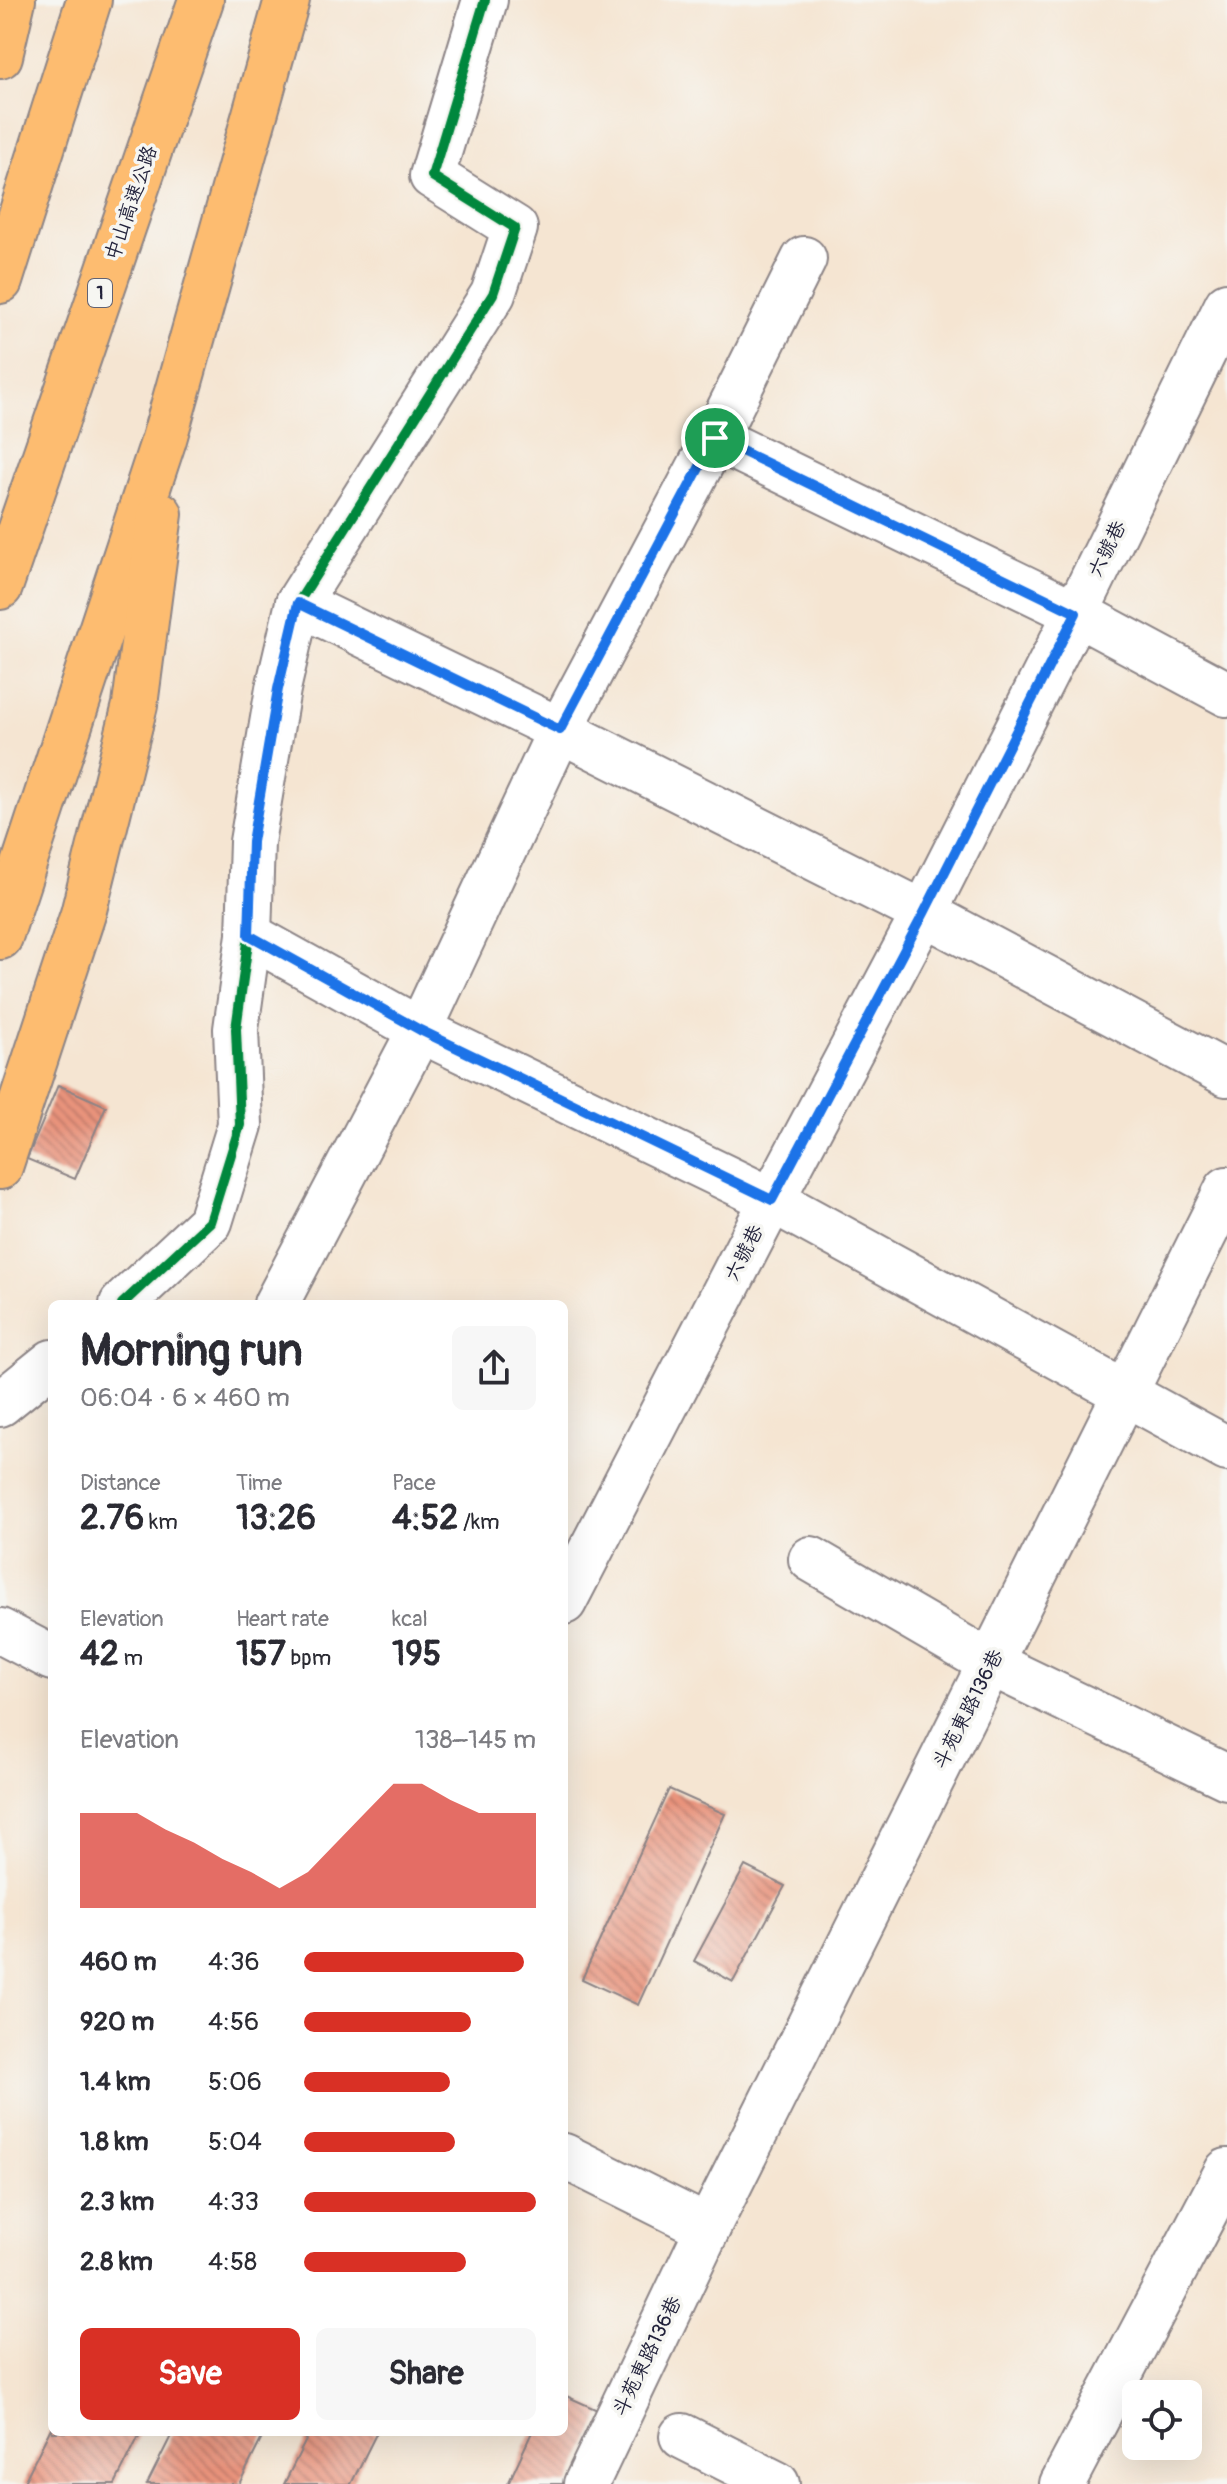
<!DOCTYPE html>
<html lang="en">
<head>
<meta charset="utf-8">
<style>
  :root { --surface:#fff; --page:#f7f7f7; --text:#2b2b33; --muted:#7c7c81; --accent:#d93025 }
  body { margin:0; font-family:Pangolin,"LXGW WenKai TC",sans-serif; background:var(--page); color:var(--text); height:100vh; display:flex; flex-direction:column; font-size:30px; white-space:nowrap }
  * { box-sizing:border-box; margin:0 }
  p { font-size:26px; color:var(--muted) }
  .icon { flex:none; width:44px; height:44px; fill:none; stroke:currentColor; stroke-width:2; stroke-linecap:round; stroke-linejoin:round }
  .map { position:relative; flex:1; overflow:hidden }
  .side { position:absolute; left:48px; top:1300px; width:520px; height:1136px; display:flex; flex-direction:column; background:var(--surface); border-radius:12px; box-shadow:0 8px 32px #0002 }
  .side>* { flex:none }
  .buttons { position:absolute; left:1122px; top:2380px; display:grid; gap:16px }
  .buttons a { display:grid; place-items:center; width:80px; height:80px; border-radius:12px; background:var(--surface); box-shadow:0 8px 32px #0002; font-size:40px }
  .pin { position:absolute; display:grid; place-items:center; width:68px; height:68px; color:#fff; margin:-34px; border:4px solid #fff; border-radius:50%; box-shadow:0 2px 8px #0007 }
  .round { display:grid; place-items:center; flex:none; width:84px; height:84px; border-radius:12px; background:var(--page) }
  .overview { display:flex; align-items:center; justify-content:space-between; height:136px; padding:0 32px }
  h1 { font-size:44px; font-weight:700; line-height:60px }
  .stats { display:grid; grid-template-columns:repeat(3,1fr); gap:12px; height:136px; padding:8px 32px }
  .stats div { display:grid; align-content:center }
  .stats b { font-size:34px; font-weight:700 }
  .stats small { font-size:22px; font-weight:400 }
  .stats p { font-size:22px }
  .chart { height:224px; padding:16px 32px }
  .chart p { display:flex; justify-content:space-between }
  .chart svg { width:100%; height:144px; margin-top:8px; fill:var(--accent); opacity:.7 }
  .primary-button { display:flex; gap:16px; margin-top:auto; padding:16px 32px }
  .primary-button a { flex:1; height:92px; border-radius:12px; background:var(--accent); color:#fff; font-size:32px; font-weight:700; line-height:92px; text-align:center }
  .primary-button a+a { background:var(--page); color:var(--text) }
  ul { padding:0 32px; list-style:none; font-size:26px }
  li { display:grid; grid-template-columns:128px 96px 1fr; align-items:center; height:60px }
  li i { height:20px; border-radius:10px; background:var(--accent) }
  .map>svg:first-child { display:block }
  .building { fill:url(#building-back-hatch) }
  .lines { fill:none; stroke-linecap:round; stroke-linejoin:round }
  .minor-casing { stroke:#8c8486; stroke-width:48 }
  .highway-casing { stroke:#8c8486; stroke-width:48 }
  .minor { stroke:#fff; stroke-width:44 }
  .highway { stroke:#fdbc6f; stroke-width:44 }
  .cycleway-casing { stroke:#f6f6f2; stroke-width:15 }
  .cycleway { stroke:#00873e; stroke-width:10 }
  .route-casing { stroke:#fff; stroke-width:16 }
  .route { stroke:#1a73e8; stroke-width:10 }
  .labels { text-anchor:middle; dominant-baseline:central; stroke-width:7; stroke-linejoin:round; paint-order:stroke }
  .shield { fill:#f6f6f2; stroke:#626272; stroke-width:2 }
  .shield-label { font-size:18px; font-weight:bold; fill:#22223b }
  .street-label { font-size:20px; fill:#22223b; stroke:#f6f6f2 }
</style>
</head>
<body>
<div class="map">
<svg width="1227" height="2484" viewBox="0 0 1227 2484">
  <defs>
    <pattern id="building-back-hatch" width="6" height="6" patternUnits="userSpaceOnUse" patternTransform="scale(2)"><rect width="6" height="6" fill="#e8937c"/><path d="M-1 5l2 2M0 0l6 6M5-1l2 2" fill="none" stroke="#bc7867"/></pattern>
  </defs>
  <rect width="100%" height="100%" fill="#f6f6f2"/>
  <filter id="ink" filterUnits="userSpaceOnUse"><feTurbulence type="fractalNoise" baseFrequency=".0125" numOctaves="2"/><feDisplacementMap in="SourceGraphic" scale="16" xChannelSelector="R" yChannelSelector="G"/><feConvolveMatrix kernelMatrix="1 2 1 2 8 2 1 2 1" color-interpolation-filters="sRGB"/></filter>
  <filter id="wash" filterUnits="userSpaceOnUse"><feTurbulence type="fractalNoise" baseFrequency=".006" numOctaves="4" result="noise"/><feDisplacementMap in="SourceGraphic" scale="32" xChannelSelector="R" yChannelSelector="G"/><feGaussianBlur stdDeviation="1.8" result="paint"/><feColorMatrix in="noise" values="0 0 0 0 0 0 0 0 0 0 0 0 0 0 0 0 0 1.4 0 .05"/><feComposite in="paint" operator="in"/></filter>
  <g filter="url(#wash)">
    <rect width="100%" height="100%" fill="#f5e5d2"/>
    <g id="blocks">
      <g class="building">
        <path d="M 58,1085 L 106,1106 L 75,1179 L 27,1159 Z"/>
        <path d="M 669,1789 L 725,1814 L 638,2005 L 582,1979 Z"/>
        <path d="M 745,1866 L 785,1886 L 733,1982 L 694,1961 Z"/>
        <path d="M 564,2395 L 602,2412 L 569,2484 L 508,2484 L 532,2432 L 564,2432 Z"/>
        <path d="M 52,2426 L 52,2432 L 141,2432 L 115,2484 L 23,2484 Z"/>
        <path d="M 173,2432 L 265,2432 L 239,2484 L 147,2484 Z"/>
        <path d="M 310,2432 L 377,2432 L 351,2484 L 284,2484 Z"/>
      </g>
    </g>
  </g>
  <g filter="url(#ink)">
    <use href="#blocks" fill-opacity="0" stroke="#8c8486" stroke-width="2"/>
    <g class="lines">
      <g class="minor-casing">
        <g id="minor">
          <path d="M 715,438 L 1076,613 L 1227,694"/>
          <path d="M 298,603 L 560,730 L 924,913 L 1227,1074"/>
          <path d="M 249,935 L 420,1030 L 772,1200 L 1227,1449"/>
          <path d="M 122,1304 L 210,1222 L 240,1125 L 236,1029 L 249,935 L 252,842 L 278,689 L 298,603 L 493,294 L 515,228 L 432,176 L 485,0"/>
          <path d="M 276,1304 L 420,1030 L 560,730 L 715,438 L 804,259"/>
          <path d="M 0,1404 L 52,1362"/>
          <path d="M 811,1559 L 990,1663 L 1227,1777"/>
          <path d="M 564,1602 L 772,1200 L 924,913 L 1076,613 L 1227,305"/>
          <path d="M 0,1631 L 52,1658"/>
          <path d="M 564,2156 L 708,2228 L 586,2484"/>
          <path d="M 708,2228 L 1227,1189"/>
          <path d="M 682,2436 L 777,2484"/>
          <path d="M 1062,2484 L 1227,2171"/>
        </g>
      </g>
      <g class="highway-casing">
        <g id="highway">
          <path d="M 0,56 L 13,0"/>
          <path d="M 0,281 L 89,0"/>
          <path d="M 0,587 L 201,0"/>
          <path d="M 0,937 L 164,439 L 287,0"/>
          <path d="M 0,1167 L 83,914 L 135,705 L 160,514"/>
        </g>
      </g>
      <use href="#minor" class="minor"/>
      <use href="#highway" class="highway"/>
      <g class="cycleway-casing">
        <path id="cycleway" d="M 122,1304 L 210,1222 L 240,1125 L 236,1029 L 249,935 L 252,842 L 278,689 L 298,603 L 493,294 L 515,228 L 432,176 L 485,0"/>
      </g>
      <use href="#cycleway" class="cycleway"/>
    </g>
  </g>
  <g class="lines" filter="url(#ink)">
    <g class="route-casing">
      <path id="route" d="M 715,438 L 1076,613 L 924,913 L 772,1200 L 420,1030 L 249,935 L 252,842 L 278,689 L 298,603 L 560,730 Z"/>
    </g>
    <use href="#route" class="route"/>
  </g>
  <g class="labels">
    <rect class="shield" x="88" y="279" width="24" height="28" rx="6"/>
    <g class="shield-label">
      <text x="100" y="293">1</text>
    </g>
    <g class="street-label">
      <text transform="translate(131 203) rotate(-71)">中山高速公路</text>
      <text transform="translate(1107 549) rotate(-64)">六號巷</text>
      <text transform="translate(744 1253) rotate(-63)">六號巷</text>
      <text transform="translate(968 1709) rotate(-63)">斗苑東路136巷</text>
      <text transform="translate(647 2356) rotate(-64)">斗苑東路136巷</text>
    </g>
  </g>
</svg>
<div class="buttons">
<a><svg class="icon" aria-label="locate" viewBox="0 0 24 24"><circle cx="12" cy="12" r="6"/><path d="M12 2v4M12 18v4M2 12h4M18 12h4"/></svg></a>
</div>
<div class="pin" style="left:715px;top:438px;background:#1e9e55"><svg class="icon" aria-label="arrive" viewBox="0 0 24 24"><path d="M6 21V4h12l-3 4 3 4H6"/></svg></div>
<section class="side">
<div class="overview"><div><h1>Morning run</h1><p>06:04 · 6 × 460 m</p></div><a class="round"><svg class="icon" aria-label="share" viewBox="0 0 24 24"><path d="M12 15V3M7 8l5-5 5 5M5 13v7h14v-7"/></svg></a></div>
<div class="stats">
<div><p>Distance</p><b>2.76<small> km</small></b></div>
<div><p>Time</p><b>13:26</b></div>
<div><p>Pace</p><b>4:52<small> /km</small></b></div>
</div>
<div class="stats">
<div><p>Elevation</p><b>42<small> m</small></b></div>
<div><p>Heart rate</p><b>157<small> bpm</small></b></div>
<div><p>kcal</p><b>195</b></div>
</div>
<div class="chart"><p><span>Elevation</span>138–145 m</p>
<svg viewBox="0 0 160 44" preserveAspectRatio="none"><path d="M0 44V15L10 15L20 15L30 20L40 24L50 29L60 33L70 38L80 33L90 24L100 15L110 6L120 6L130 11L140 15L150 15L160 15V44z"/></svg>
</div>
<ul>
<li><b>460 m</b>4:36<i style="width:95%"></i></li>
<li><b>920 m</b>4:56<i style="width:72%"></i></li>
<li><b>1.4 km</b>5:06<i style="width:63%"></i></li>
<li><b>1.8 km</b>5:04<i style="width:65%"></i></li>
<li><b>2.3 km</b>4:33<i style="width:100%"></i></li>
<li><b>2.8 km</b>4:58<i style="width:70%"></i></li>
</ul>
<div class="primary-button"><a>Save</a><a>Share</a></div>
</section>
</div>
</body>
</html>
